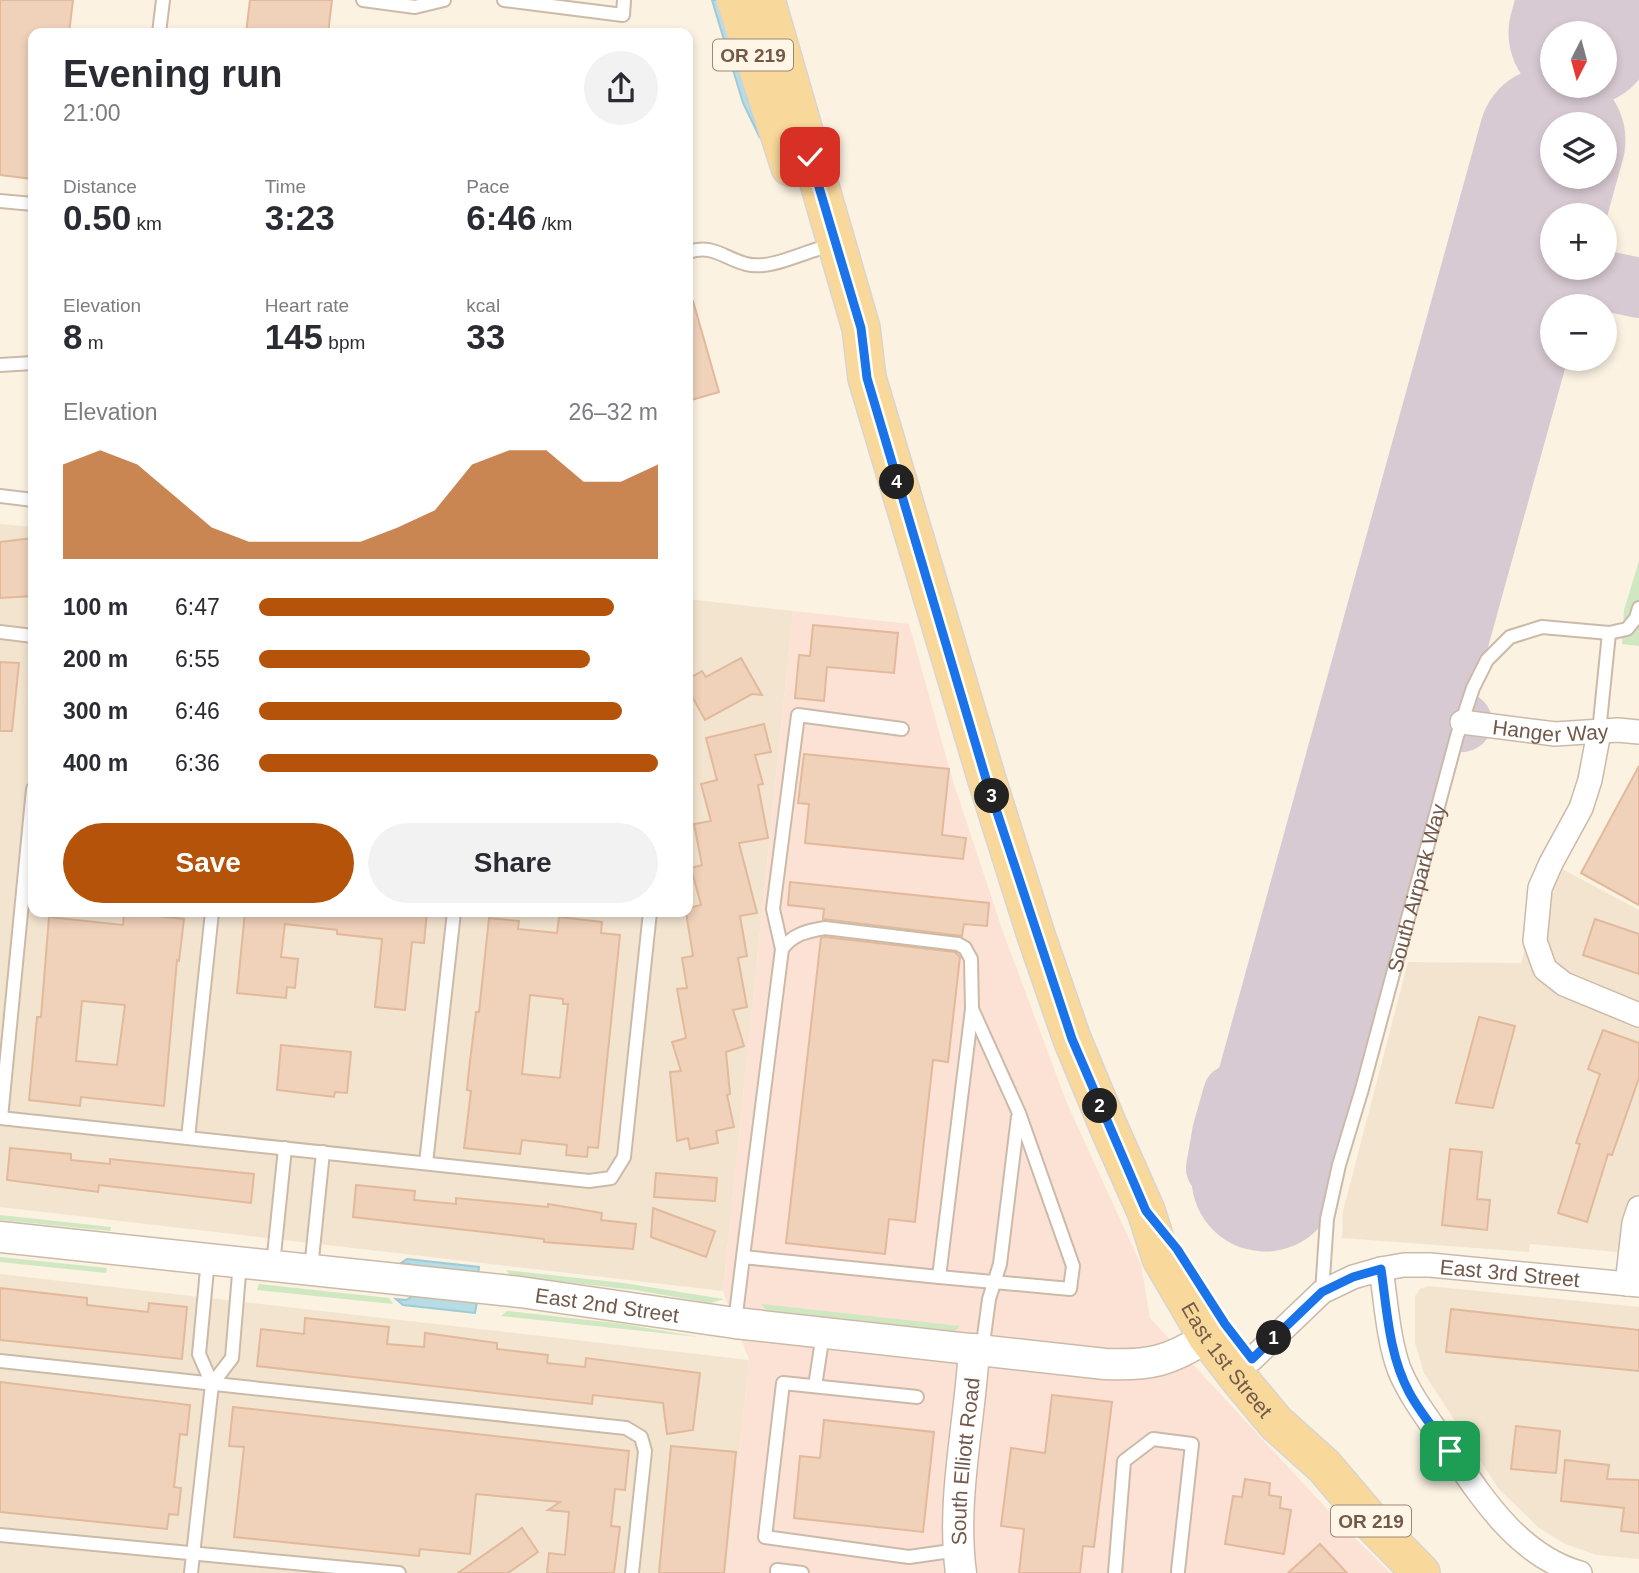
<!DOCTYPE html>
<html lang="en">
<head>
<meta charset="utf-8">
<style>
  :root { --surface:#fff; --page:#f2f2f3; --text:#2b2b33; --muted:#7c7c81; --accent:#b45309 }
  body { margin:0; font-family:Helvetica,sans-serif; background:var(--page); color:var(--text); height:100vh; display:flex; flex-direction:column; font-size:26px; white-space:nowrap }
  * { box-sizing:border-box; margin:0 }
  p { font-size:23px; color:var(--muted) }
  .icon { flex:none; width:38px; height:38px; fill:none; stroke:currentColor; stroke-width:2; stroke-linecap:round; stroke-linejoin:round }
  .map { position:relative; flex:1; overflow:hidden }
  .details { position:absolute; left:28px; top:28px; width:665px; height:889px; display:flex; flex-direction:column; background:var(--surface); border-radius:14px; box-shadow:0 4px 10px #0003 }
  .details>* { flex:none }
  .needle { width:46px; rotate:186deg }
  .fabs { position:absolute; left:1540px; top:21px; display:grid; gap:14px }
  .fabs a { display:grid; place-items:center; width:77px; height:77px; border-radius:50%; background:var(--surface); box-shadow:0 4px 10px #0003; font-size:35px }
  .pin { position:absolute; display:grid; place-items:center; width:60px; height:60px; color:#fff; margin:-30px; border-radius:14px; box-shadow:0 4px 10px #0006 }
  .km { position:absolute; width:35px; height:35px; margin:-18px; border-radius:50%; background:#222; color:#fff; font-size:19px; line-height:35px; text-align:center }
  .round { display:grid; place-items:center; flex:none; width:74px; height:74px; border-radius:37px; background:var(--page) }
  .summary { display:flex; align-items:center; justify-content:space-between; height:119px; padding:0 35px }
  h1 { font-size:38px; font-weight:800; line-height:52px }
  .metrics { display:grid; grid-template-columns:repeat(3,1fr); gap:10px; height:119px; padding:7px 35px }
  .metrics div { display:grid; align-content:center }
  .metrics b { font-size:35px; font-weight:800 }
  .metrics small { font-size:19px; font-weight:400 }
  .metrics p { font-size:19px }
  .chart { height:196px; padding:14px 35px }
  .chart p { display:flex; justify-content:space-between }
  .chart svg { width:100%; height:126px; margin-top:7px; fill:var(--accent); opacity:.7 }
  .primary-button { display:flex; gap:14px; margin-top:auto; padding:14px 35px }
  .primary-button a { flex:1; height:80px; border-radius:42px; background:var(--accent); color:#fff; font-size:28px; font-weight:800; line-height:80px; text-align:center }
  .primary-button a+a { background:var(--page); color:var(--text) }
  ul { padding:0 35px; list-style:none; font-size:23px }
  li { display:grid; grid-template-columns:112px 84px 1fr; align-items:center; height:52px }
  li i { height:18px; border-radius:9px; background:var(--accent) }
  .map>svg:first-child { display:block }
  .residential { fill:#f3e4d0 }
  .commercial { fill:#fce2d5 }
  .green { fill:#cfe8c1 }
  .water { fill:#b7dce4; stroke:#9dcbd6; stroke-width:2 }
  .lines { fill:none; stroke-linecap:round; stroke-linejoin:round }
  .taxiway { stroke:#d8cad3; stroke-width:60 }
  .runway { stroke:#d8cad3; stroke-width:147 }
  .building { fill:#f0d1ba; stroke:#e2b99b; stroke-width:2; fill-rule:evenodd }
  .service-casing { stroke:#ccbaa9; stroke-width:16 }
  .minor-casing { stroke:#ccbaa9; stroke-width:26 }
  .tertiary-casing { stroke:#ccbaa9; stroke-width:33 }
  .primary-casing { stroke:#dad4d0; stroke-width:40 }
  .service { stroke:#fff; stroke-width:12 }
  .minor { stroke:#fff; stroke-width:23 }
  .tertiary { stroke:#fff; stroke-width:30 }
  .primary { stroke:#f9d99b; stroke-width:37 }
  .route-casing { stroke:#fff; stroke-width:14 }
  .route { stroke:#1a73e8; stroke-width:9 }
  .labels { text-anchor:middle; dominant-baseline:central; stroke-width:5; stroke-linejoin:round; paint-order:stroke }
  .shield { fill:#fff6e7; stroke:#9c8878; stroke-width:2 }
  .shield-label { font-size:19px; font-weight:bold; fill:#725949 }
  .street-label { font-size:21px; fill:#725949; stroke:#fff6e7 }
</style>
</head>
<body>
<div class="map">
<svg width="1639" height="1573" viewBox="0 0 1639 1573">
  <rect width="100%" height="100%" fill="#fbf2e2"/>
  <g class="residential">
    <path d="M 0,524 L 33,527 L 33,912 L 688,912 L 688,599 L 793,611 L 723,1291 L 0,1207 Z"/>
    <path d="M 1551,863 L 1639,910 L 1639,1254 L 1530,1244 L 1529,1252 L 1342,1238 L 1343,1211 L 1408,962 L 1521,963 Z"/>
    <path d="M 0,1274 L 749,1360 L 727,1573 L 0,1573 Z"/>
    <path d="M 1428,1286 L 1639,1307 L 1639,1559 L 1597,1555 L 1565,1544 L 1539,1528 L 1498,1488 L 1424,1373 L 1415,1343 L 1415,1296 L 1420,1289 Z"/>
  </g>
  <path class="commercial" d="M 793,611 L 909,624 L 952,778 L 1003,932 L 1066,1101 L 1141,1265 L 1150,1318 L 1339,1522 L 1390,1573 L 727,1573 L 749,1360 L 723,1291 Z"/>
  <g class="green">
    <path d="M 1639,561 L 1639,646 L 1622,644 L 1624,610 Z"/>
    <path d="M 0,1215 L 111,1227 L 110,1231 L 0,1220 Z"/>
    <path d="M 0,1257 L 107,1268 L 106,1273 L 0,1262 Z"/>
    <path d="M 506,1270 L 623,1283 L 724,1299 L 710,1303 L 635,1290 L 511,1276 Z"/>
    <path d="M 259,1284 L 389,1298 L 393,1304 L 257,1290 Z"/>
    <path d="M 761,1304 L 960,1326 L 955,1331 L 766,1310 Z"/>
    <path d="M 507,1311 L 624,1324 L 699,1337 L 501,1316 Z"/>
  </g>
  <g class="water">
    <path d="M 712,0 L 717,0 L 760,138 L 743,103 Z"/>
    <path d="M 407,1259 L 479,1267 L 478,1276 L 417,1269 L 410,1264 L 401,1263 Z"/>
    <path d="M 413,1296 L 477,1302 L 475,1313 L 403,1305 L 396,1299 L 406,1300 Z"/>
  </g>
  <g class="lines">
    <g class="taxiway">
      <path d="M 1518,262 L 1639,288"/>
      <path d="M 1395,708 L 1462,722"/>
      <path d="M 1265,1178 L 1245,1185 L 1224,1179 L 1216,1168 L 1222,1133 L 1233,1094 L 1253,1084 L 1293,1074"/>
    </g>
    <g class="runway">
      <path d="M 1582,33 L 1591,0"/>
      <path d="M 1265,1178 L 1552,140"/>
    </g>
  </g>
  <g class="building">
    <path d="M 0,0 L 73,0 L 69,33 L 33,33 L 33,179 L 0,175 Z"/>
    <path d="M 250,0 L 332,0 L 328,33 L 246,33 Z"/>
    <path d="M 688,301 L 693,301 L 719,392 L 688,401 Z"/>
    <path d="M 33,538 L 33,596 L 0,598 L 0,542 Z"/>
    <path d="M 813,625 L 898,633 L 894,673 L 827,667 L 824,701 L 795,698 L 799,655 L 810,656 Z"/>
    <path d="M 741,658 L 762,695 L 752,694 L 705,720 L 688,689 L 688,679 L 702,671 L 706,677 Z"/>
    <path d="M 0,662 L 19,663 L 12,731 L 0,731 Z"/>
    <path d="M 764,724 L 771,752 L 755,755 L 763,784 L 758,785 L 768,838 L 739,843 L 757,913 L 740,916 L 747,956 L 738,958 L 747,1007 L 733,1010 L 744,1046 L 726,1052 L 730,1094 L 727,1095 L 734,1127 L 716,1131 L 718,1143 L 690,1149 L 688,1138 L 677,1141 L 670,1072 L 681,1071 L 672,1042 L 686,1038 L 677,989 L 687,988 L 682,958 L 693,956 L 686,912 L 688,912 L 688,908 L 701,905 L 691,868 L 702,865 L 694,824 L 711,821 L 701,784 L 717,780 L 706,738 Z"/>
    <path d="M 804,754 L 949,769 L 942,835 L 966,838 L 963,859 L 805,843 L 809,804 L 798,803 Z"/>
    <path d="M 1639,766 L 1639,905 L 1581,873 Z"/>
    <path d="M 790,882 L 989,903 L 987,926 L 964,924 L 962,936 L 823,919 L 824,909 L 788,905 Z"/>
    <path d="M 124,912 L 184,919 L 179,961 L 177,960 L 164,1106 L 81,1097 L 80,1106 L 29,1100 L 37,1017 L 41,1017 L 49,917 L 123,925 ZM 82,1001 L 125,1005 L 117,1065 L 76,1061 Z"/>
    <path d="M 245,912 L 427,912 L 424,943 L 412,942 L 405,1010 L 375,1007 L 382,939 L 337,934 L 337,930 L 285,924 L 281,957 L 298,959 L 295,988 L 287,987 L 286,998 L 237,993 Z"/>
    <path d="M 559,917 L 602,922 L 601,933 L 620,935 L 598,1148 L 588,1147 L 587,1157 L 566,1155 L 567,1145 L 522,1140 L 520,1154 L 464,1148 L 471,1091 L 467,1090 L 469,1069 L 476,1012 L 479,1012 L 489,918 L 519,921 L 518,929 L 557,933 ZM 530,995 L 563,999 L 563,1004 L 568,1004 L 560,1078 L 522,1074 Z"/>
    <path d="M 1595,919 L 1639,934 L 1639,974 L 1583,955 Z"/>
    <path d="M 825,937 L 955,952 L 960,957 L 948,1062 L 933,1060 L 915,1222 L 889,1219 L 885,1254 L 786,1243 L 821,938 Z"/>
    <path d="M 1479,1017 L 1515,1026 L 1493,1108 L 1456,1103 Z"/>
    <path d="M 1603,1030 L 1639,1043 L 1639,1078 L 1612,1155 L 1608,1154 L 1587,1222 L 1558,1213 L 1580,1144 L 1576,1143 L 1600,1074 L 1588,1069 Z"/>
    <path d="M 281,1045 L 351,1052 L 347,1093 L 335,1092 L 334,1097 L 277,1090 Z"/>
    <path d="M 10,1148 L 71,1154 L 71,1160 L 110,1164 L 110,1159 L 254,1174 L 251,1203 L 99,1185 L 98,1192 L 7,1180 Z"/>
    <path d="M 1450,1149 L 1482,1152 L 1477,1199 L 1490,1200 L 1487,1230 L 1442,1225 Z"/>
    <path d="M 656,1173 L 717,1178 L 715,1201 L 654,1197 Z"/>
    <path d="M 356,1185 L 415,1191 L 414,1200 L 456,1204 L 456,1198 L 548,1207 L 548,1204 L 602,1213 L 601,1220 L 636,1224 L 633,1249 L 544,1242 L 544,1239 L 353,1217 Z"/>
    <path d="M 653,1208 L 715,1231 L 706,1257 L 651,1237 Z"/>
    <path d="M 0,1288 L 87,1298 L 87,1305 L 148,1312 L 149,1303 L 187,1307 L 182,1359 L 0,1340 Z"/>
    <path d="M 1451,1309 L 1639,1330 L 1639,1371 L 1446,1352 Z"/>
    <path d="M 305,1318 L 389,1327 L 387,1344 L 424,1347 L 425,1333 L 497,1343 L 497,1349 L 548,1355 L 547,1363 L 585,1367 L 586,1358 L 700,1373 L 693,1430 L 667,1434 L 663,1403 L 593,1395 L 592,1404 L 257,1366 L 261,1329 L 304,1334 Z"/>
    <path d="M 0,1382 L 190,1405 L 187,1435 L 180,1434 L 174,1487 L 181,1488 L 178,1515 L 169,1514 L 167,1529 L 0,1512 Z"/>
    <path d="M 1052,1395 L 1112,1402 L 1094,1547 L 1083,1546 L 1080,1573 L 1019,1573 L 1024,1529 L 1001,1526 L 1011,1448 L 1045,1453 Z"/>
    <path d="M 233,1407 L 629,1451 L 625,1490 L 615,1489 L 611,1526 L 620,1527 L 614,1573 L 547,1573 L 549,1553 L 565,1555 L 569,1512 L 548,1510 L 560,1502 L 476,1494 L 470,1554 L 420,1549 L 419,1556 L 234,1537 L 244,1447 L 229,1446 Z"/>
    <path d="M 824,1420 L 934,1432 L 923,1532 L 794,1518 L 800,1456 L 820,1458 Z"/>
    <path d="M 1516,1426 L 1560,1431 L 1556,1473 L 1511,1469 Z"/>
    <path d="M 671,1446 L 736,1452 L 724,1573 L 659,1573 Z"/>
    <path d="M 1565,1460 L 1609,1465 L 1607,1479 L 1639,1480 L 1639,1533 L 1621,1531 L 1624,1508 L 1561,1501 Z"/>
    <path d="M 1245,1479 L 1270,1483 L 1269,1495 L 1281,1497 L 1280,1508 L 1291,1510 L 1284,1554 L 1225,1544 L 1233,1496 L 1242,1497 Z"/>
    <path d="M 522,1528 L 538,1552 L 508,1573 L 458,1573 Z"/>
    <path d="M 1320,1544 L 1347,1573 L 1288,1573 Z"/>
  </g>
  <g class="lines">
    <g class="service-casing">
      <g id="service">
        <path d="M 363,0 L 415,7 L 444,0"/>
        <path d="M 504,0 L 623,15 L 624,0"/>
        <path d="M 159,33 L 163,0"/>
        <path d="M 0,201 L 33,204"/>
        <path d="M 688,252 C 714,244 723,258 746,264 C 768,270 797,255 818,249"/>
        <path d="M 0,365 L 33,363"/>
        <path d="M 0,496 L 33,500"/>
        <path d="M 0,632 L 33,636"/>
        <path d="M 1599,732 L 1609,633"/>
        <path d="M 782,949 L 773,909 L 798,715 L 902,729"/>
        <path d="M 0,1118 L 589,1181 L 611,1178 L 624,1157 L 650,912"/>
        <path d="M 1,1118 L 33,789"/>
        <path d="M 188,1138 L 212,912"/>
        <path d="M 426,1163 L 454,912"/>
        <path d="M 273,1265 L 285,1148"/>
        <path d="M 311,1269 L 323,1152"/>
        <path d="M 939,1277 L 1070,1289 L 1073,1266 L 1019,1113 L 972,1009"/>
        <path id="s1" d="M 1322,1292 L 1327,1219 L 1339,1165 L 1362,1089 L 1457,736 L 1473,688 L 1487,660 L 1510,637 L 1542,627 L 1609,633 L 1627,629 L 1636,618 L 1639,608"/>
        <path d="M 735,1322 L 743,1257 L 782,949 C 793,934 807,931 825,928 L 958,944 L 965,948 L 971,959 L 972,1009 L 939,1277 L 743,1257"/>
        <path d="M 982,1351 L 989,1299 L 1000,1264 L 1018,1117"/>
        <path d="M 0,1361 L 626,1428 L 641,1437 L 645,1451 L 632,1573"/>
        <path d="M 212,1384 L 232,1358 L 240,1262"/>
        <path d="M 815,1386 L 823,1334"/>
        <path d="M 917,1397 L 783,1383 L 765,1537 L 909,1557 L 958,1550"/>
        <path d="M 0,1535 L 399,1573"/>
        <path d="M 191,1573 L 212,1384 L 199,1354 L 208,1259"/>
        <path d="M 777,1573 L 777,1570 L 802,1573"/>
        <path d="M 1115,1573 L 1124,1461 L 1153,1439 L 1192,1444 L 1178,1571"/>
      </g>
    </g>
    <g class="minor-casing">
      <g id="minor">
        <path id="s2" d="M 1462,722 L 1555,734 L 1618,730 L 1639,732"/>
        <path d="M 1599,732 L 1590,780 L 1581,808 L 1551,863 L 1540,888 L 1535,941 L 1545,969 L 1564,984 L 1639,1015"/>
        <path d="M 1381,1269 C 1386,1302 1388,1338 1399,1369 C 1410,1396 1428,1419 1444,1442 C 1479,1493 1516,1555 1580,1573"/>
        <path d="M 1627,1284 L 1634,1223 L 1639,1208"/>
        <path id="s3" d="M 1252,1359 L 1322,1292 L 1353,1277 L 1381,1269 L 1404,1265 L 1430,1265 L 1639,1285"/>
      </g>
    </g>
    <g class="tertiary-casing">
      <g id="tertiary">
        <path id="s4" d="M 0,1237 L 520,1292 L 735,1323 L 1105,1364 C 1150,1366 1170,1361 1207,1337"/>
        <path id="s5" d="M 961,1573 C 951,1499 970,1423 974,1349"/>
      </g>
    </g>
    <g class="primary-casing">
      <g id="primary">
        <path d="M 736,0 L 790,167"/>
        <path id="s6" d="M 766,0 L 861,328 L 867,378 L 987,780 L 1036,935 L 1072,1039 L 1109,1128 L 1146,1211 L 1161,1258 L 1207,1337 L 1241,1381 L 1276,1423 L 1324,1466 L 1375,1526 L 1421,1573"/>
      </g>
    </g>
    <use href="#service" class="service"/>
    <use href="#minor" class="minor"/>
    <use href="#tertiary" class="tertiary"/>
    <use href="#primary" class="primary"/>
  </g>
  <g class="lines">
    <g class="route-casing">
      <path id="route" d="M 810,157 L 861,328 L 867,378 L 986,779 L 1072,1039 L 1146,1211 L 1177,1249 L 1225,1324 L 1252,1359 L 1322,1292 L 1353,1277 L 1381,1269 C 1387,1310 1389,1355 1409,1392 C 1420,1413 1437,1432 1450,1451"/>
    </g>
    <use href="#route" class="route"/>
  </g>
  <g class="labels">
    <g class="shield">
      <rect x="713" y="39.5" width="80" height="31" rx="5"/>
      <rect x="1331" y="1505.5" width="80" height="31" rx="5"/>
    </g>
    <g class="shield-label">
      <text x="753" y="55">OR 219</text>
      <text x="1371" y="1521">OR 219</text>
    </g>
    <g class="street-label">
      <text stroke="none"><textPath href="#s2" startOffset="89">Hanger Way</textPath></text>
      <text stroke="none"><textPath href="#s1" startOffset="416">South Airpark Way</textPath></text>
      <text stroke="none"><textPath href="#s3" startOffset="290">East 3rd Street</textPath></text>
      <text stroke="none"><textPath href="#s4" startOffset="611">East 2nd Street</textPath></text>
      <text stroke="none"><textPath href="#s6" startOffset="1442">East 1st Street</textPath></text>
      <text stroke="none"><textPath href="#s5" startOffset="112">South Elliott Road</textPath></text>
    </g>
  </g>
</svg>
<div class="fabs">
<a><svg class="needle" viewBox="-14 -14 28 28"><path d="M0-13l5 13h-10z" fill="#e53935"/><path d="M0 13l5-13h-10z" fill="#7c7c81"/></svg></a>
<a><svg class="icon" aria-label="layers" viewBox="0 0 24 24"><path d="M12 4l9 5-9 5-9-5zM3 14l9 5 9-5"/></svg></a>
<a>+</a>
<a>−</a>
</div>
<div class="pin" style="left:1450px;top:1451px;background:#1e9e55"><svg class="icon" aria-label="arrive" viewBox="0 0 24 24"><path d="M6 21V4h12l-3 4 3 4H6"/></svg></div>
<div class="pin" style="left:810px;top:157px;background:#d93025"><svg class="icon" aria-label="check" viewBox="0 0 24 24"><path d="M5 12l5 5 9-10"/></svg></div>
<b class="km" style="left:1274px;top:1338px">1</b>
<b class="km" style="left:1100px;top:1106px">2</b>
<b class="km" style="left:992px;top:796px">3</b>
<b class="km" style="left:897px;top:482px">4</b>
<section class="details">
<div class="summary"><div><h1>Evening run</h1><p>21:00</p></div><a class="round"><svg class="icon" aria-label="share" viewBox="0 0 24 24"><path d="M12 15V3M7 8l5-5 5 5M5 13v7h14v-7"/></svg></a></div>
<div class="metrics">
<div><p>Distance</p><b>0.50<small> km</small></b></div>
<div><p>Time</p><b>3:23</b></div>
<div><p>Pace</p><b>6:46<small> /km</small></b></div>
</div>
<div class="metrics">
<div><p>Elevation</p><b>8<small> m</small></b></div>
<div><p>Heart rate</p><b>145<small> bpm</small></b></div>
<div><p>kcal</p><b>33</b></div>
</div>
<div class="chart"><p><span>Elevation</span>26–32 m</p>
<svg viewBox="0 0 160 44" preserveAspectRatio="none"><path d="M0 44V11L10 6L20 11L30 22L40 33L50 38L60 38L70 38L80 38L90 33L100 27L110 11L120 6L130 6L140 17L150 17L160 11V44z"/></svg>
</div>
<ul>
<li><b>100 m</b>6:47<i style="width:89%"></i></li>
<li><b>200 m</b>6:55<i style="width:83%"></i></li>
<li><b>300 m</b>6:46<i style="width:91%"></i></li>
<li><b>400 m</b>6:36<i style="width:100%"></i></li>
</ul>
<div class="primary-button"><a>Save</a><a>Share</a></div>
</section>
</div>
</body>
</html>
